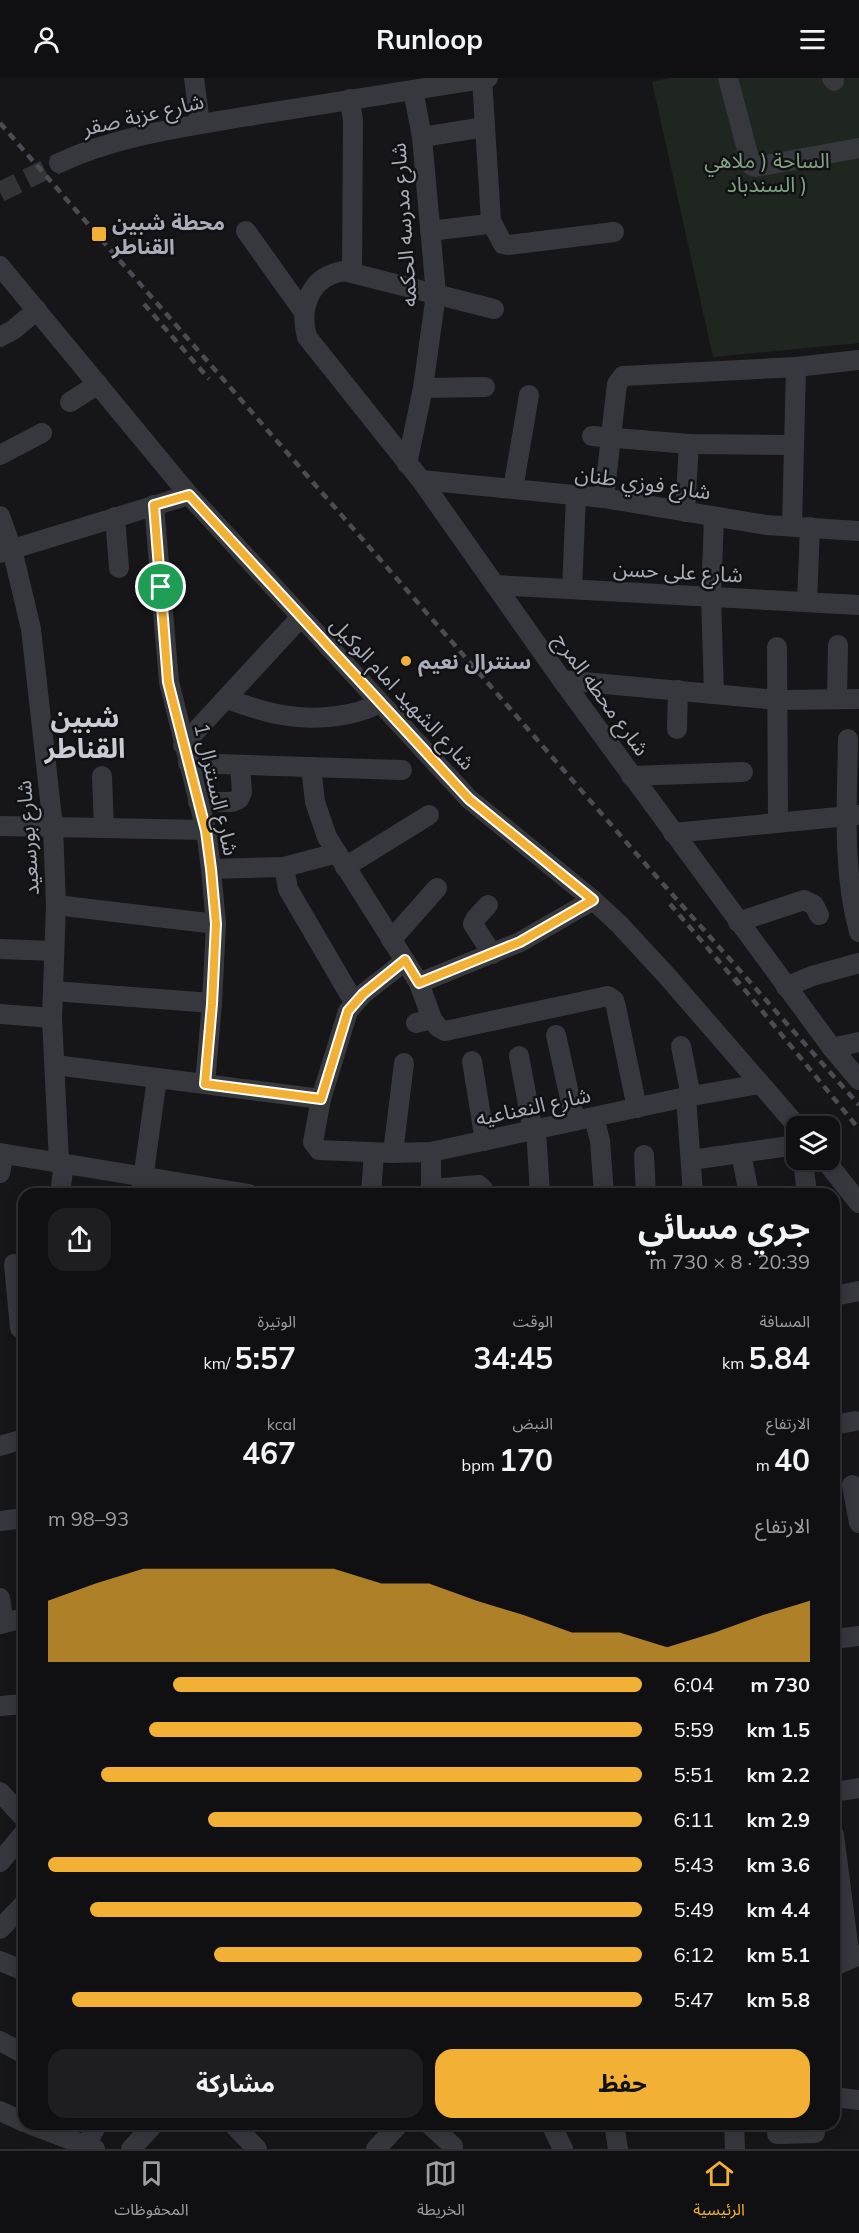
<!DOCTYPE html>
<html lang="ar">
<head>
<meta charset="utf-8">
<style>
  :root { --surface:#101012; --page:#1e1e20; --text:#f1f3f6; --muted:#9c9d9f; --line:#303032; --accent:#f2b134 }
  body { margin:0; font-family:Mulish,"Noto Sans Arabic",sans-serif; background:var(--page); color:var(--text); direction:rtl; height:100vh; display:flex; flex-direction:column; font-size:22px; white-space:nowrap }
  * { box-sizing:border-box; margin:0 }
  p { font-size:20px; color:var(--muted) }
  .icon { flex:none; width:33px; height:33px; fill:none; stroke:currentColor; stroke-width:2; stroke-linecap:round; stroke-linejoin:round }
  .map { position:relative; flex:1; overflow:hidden; direction:ltr }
  .details { position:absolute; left:18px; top:1110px; width:822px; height:942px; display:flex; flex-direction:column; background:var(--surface); border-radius:18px; box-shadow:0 3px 15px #0003,0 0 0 2px var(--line); direction:rtl }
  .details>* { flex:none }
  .tools { position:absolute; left:786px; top:1038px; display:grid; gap:12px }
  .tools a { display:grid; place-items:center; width:54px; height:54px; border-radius:12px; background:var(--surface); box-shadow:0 3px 15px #0003,0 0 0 2px var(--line); font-size:30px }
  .pin { position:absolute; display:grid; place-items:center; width:51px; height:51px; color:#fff; margin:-26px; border:3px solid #fff; border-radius:50%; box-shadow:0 2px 6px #0007 }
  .round { display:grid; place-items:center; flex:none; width:63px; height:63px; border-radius:18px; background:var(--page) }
  .overview { display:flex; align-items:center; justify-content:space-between; height:102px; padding:0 30px }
  h1 { font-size:33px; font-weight:700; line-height:45px }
  .metrics { display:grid; grid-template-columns:repeat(3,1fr); gap:9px; height:102px; padding:6px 30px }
  .metrics div { display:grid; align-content:center }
  .metrics b { font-size:30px; font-weight:700 }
  .metrics small { font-size:16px; font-weight:400 }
  .metrics p { font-size:16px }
  .chart { height:168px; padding:12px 30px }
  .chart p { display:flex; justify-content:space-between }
  .chart svg { width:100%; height:108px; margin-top:6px; fill:var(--accent); opacity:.7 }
  .primary-button { display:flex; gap:12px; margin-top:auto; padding:12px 30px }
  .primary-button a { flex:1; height:69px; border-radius:18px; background:var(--accent); color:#111; font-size:24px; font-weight:700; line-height:69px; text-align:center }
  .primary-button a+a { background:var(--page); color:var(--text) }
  ul { padding:0 30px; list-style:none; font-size:20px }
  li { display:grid; grid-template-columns:96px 72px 1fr; align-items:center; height:45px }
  li i { height:15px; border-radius:8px; background:var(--accent) }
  header { display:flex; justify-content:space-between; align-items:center; height:78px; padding:0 30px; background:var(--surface); font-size:27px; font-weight:700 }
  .tabs { display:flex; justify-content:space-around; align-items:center; height:84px; border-top:2px solid var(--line); background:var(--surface); font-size:16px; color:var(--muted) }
  .tabs a { display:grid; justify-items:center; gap:3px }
  .tabs .selected { color:var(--accent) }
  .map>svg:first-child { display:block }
  .green { fill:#1e261f }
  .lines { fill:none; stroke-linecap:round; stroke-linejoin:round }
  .minor-tunnel { stroke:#333438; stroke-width:20; stroke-dasharray:20 10; stroke-linecap:butt }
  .minor { stroke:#37383d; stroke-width:20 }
  .rail { stroke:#4a4c52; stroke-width:4.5; stroke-dasharray:8 6; stroke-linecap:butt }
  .route-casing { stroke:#fff; stroke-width:12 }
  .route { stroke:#f2b134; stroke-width:8 }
  .poi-dot { fill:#f2b134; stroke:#111113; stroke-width:2 }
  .labels { text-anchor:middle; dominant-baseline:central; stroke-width:5; stroke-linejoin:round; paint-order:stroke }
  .street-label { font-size:21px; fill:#a8adb8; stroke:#111113 }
  .park-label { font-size:21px; fill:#7fa381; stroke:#111113 }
  .poi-label { font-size:21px; font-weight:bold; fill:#a8adb8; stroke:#111113; text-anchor:start }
  .district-label { font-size:27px; font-weight:bold; fill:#c9ccd4; stroke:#111113 }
</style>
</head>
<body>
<header><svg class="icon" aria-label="menu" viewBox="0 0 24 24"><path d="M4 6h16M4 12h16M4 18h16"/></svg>Runloop<svg class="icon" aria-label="person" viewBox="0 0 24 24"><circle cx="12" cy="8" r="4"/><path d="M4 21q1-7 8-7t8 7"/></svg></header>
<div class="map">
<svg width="859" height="2071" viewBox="0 0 859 2071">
  <rect width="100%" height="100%" fill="#161618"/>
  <path class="green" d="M 669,0 L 859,0 L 859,265 L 713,279 L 652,4 Z"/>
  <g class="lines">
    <path class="minor-tunnel" d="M 0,114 L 59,85"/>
    <g class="minor">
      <path d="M 194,0 L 200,46"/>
      <path d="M 728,0 L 751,87 L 755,89 L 859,70"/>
      <path d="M 832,0 L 834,3"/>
      <path d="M 350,21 L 353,43 L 352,195"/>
      <path d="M 422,59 L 485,49"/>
      <path d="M 59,85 C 119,57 185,49 249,38 C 329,25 409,12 488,0"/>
      <path d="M 491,143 L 503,166 L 508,167 L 614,154"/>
      <path d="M 246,153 L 303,233"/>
      <path d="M 430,153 L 488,146 L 491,143 L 482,1"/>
      <path d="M 0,188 L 189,417 L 469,721 L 593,822 L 619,846 L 667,898 L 797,1048"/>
      <path d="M 494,231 L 344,193 C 310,198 299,230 307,259 L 421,402 L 562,602 L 832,970 L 859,1002"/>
      <path d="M 0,259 L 13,252 L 37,232"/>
      <path d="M 423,310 L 485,309"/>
      <path d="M 70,324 L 98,306"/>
      <path d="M 592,358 L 689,366 L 794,367"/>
      <path d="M 0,377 L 42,355"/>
      <path d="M 407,386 L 423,310 L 436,216 L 422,59 L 413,12"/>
      <path d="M 421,402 L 604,420 L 766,447 L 859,453"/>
      <path d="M 513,411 L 529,317"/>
      <path d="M 604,420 L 617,306 L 623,298 L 796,289 L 859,282"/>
      <path d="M 154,427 L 169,604 L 206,752 L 211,791 L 216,846 L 212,925 L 205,1006"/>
      <path d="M 685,434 L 689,366"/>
      <path d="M 0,438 L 12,471 L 31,551 L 53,749 L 56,827 L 52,940 L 59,1084"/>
      <path d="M 115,439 L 119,490"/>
      <path d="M 792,448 L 796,289"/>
      <path d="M 0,475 L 189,417"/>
      <path d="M 495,507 L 859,527"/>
      <path d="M 572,511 L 576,418"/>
      <path d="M 807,524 L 810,449"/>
      <path d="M 777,569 L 778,745"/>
      <path d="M 562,602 L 777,622 L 859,621"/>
      <path d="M 714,615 L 711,519 L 714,439"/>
      <path d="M 226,621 C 246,627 267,636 289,638 C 318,642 354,639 380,625"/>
      <path d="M 837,621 L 838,567"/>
      <path d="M 677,651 L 678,612"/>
      <path d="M 848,661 C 847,725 842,791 859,854"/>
      <path d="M 183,667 L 301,539"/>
      <path d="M 188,685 L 402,692"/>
      <path d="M 311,689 L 315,724 L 327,759 L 419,905 L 432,941"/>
      <path d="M 102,698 L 104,750"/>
      <path d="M 631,698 L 743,694"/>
      <path d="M 198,724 L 232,724 L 239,721 L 242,714 L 240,687"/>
      <path d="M 0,748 L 206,752"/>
      <path d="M 673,755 L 859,737"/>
      <path d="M 284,789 L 288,811 L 354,924"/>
      <path d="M 345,789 L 429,737"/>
      <path d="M 211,791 L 284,789 L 337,775"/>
      <path d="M 56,827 L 216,846"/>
      <path d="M 488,827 L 476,840 L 473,846 L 492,876"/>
      <path d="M 738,844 L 804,822 L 814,827 L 819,837"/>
      <path d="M 391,862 L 437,810"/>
      <path d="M 0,871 L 54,873"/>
      <path d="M 405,883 L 363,916 L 348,933 L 321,1021 L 313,1064 L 319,1072 L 393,1075 L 431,1074 L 686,1019 L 760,1006"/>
      <path d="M 419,905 L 520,864 L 593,822"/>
      <path d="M 786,909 L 812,898 L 859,885"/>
      <path d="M 53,913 L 212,925"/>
      <path d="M 0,936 L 52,940"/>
      <path d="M 416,945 L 432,941 L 438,949 L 445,953 L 608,918 L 614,922 L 616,929 L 637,1030"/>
      <path d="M 556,957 L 575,1043"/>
      <path d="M 681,968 L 691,1018"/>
      <path d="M 832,970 L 859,964"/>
      <path d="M 519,978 L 533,1053"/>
      <path d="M 472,983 L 485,1063"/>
      <path d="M 55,987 L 321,1021"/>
      <path d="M 686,1019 L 693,1116"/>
      <path d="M 594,1039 L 600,1063 L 604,1116"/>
      <path d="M 536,1052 L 540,1116"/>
      <path d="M 0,1075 L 249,1116"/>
      <path d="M 393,1075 L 404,985"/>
      <path d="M 741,1075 L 749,1116"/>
      <path d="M 644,1077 L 646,1116"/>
      <path d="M 691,1082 L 796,1067"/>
      <path d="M 803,1082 L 807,1116"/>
      <path d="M 825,1082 L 859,1125"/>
      <path d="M 0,1095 L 4,1076"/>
      <path d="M 431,1111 L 479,1107 L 483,1111 L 483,1116"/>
      <path d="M 60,1116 L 64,1085"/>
      <path d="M 141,1116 L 157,1000"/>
      <path d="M 371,1116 L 374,1075"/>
      <path d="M 431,1116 L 431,1074"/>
      <path d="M 14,1186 L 20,1250"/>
      <path d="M 834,1218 L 859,1213"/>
      <path d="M 834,1347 L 855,1343"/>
      <path d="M 0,1368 L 24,1361"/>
      <path d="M 852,1407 L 859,1445"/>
      <path d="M 0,1443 L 24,1440"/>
      <path d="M 0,1520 L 4,1545"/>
      <path d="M 0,1546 L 24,1540"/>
      <path d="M 834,1561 L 859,1558"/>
      <path d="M 0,1628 L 24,1626"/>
      <path d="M 0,1714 L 24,1740"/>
      <path d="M 834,1714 L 859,1710"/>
      <path d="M 834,1757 L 850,1881"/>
      <path d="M 0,1784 L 24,1755"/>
      <path d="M 0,1851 L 24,1826"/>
      <path d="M 0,1883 L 24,1893"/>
      <path d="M 834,1888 L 859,1877"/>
      <path d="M 0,1963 L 24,1976"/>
      <path d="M 834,2019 L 859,2022"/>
      <path d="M 0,2033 L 24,2044"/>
      <path d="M 29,2046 L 95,2071"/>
      <path d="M 233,2046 L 257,2071"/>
      <path d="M 429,2046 L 453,2068"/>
      <path d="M 551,2046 L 563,2071"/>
      <path d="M 614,2046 L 618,2071"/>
      <path d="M 734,2046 L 735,2071"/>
      <path d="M 777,2056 L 815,2055"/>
      <path d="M 86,2068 L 97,2046"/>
      <path d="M 131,2071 L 154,2046"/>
      <path d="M 376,2071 L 399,2046"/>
    </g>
    <g class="rail">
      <path d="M 0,45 L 641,781 L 859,1027"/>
      <path d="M 144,226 L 209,301"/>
      <path d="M 670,826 L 740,908"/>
      <path d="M 735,900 L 859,1051"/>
    </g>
  </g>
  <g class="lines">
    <g class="route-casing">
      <path id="route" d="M 189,417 L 469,721 L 593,822 L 520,864 L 419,905 L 405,882 L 363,916 L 348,933 L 321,1021 L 205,1006 L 212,926 L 216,846 L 211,791 L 206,753 L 168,604 L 154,427 Z"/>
    </g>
    <use href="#route" class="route"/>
  </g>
  <g class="poi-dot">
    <rect x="91" y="148" width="16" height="16" rx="3"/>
    <circle cx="406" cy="583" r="6"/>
  </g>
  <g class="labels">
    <g class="street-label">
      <text transform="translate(143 36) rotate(-13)">شارع عزبة صقر</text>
      <text transform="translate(403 147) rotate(-94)">شارع مدرسه الحكمه</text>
      <text transform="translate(643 404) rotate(8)">شارع فوزي طنان</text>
      <text transform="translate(678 493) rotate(3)">شارع على حسن</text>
      <text transform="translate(403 615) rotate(47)">شارع الشهيد امام الوكيل</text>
      <text transform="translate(602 616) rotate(54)">شارع محطه المرج</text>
      <text transform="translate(217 711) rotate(77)">شارع السنترال 1</text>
      <text transform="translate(27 760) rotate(-94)">شارع بورسعيد</text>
      <text transform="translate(533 1028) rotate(-12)">شارع النعناعيه</text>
    </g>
    <g class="park-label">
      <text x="767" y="82">الساحة ( ملاهي<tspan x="767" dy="24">السندباد )</tspan></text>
    </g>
    <g class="poi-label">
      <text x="112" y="144">محطة شبين<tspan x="112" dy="24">القناطر</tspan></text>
      <text x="418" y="583">سنترال نعيم</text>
    </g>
    <g class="district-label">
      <text x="85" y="639">شبين<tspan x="85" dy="31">القناطر</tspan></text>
    </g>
  </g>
</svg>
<div class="tools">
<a><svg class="icon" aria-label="layers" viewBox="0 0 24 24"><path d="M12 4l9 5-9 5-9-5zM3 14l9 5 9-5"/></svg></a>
</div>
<div class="pin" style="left:161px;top:509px;background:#1e9e55"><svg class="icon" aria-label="arrive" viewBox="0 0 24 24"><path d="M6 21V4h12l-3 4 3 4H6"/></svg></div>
<section class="details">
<div class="overview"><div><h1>جري مسائي</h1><p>20:39 · 8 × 730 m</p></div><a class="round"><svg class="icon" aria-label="share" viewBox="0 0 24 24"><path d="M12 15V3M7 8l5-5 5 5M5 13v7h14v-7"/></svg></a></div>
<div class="metrics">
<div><p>المسافة</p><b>5.84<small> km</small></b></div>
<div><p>الوقت</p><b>34:45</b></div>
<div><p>الوتيرة</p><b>5:57<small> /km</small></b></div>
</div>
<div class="metrics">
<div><p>الارتفاع</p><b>40<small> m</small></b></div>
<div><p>النبض</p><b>170<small> bpm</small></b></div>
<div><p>kcal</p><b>467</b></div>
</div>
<div class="chart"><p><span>الارتفاع</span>93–98 m</p>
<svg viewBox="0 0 160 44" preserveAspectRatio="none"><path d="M0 44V19L10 12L20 6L30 6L40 6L50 6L60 6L70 12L80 12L90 19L100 25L110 32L120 32L130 38L140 32L150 25L160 19V44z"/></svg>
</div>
<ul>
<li><b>730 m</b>6:04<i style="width:79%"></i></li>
<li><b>1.5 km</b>5:59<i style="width:83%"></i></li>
<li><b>2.2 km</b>5:51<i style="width:91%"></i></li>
<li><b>2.9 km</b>6:11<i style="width:73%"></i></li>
<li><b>3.6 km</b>5:43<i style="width:100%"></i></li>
<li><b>4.4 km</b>5:49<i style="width:93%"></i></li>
<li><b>5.1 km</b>6:12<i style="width:72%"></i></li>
<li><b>5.8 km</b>5:47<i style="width:96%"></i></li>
</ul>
<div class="primary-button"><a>حفظ</a><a>مشاركة</a></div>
</section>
</div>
<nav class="tabs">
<a class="selected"><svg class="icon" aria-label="home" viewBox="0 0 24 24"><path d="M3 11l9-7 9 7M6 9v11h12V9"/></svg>الرئيسية</a>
<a><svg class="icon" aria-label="map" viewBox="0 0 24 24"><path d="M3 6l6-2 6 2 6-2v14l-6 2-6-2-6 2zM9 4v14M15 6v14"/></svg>الخريطة</a>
<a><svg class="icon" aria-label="saved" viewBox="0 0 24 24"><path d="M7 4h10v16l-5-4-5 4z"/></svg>المحفوظات</a>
</nav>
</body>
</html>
